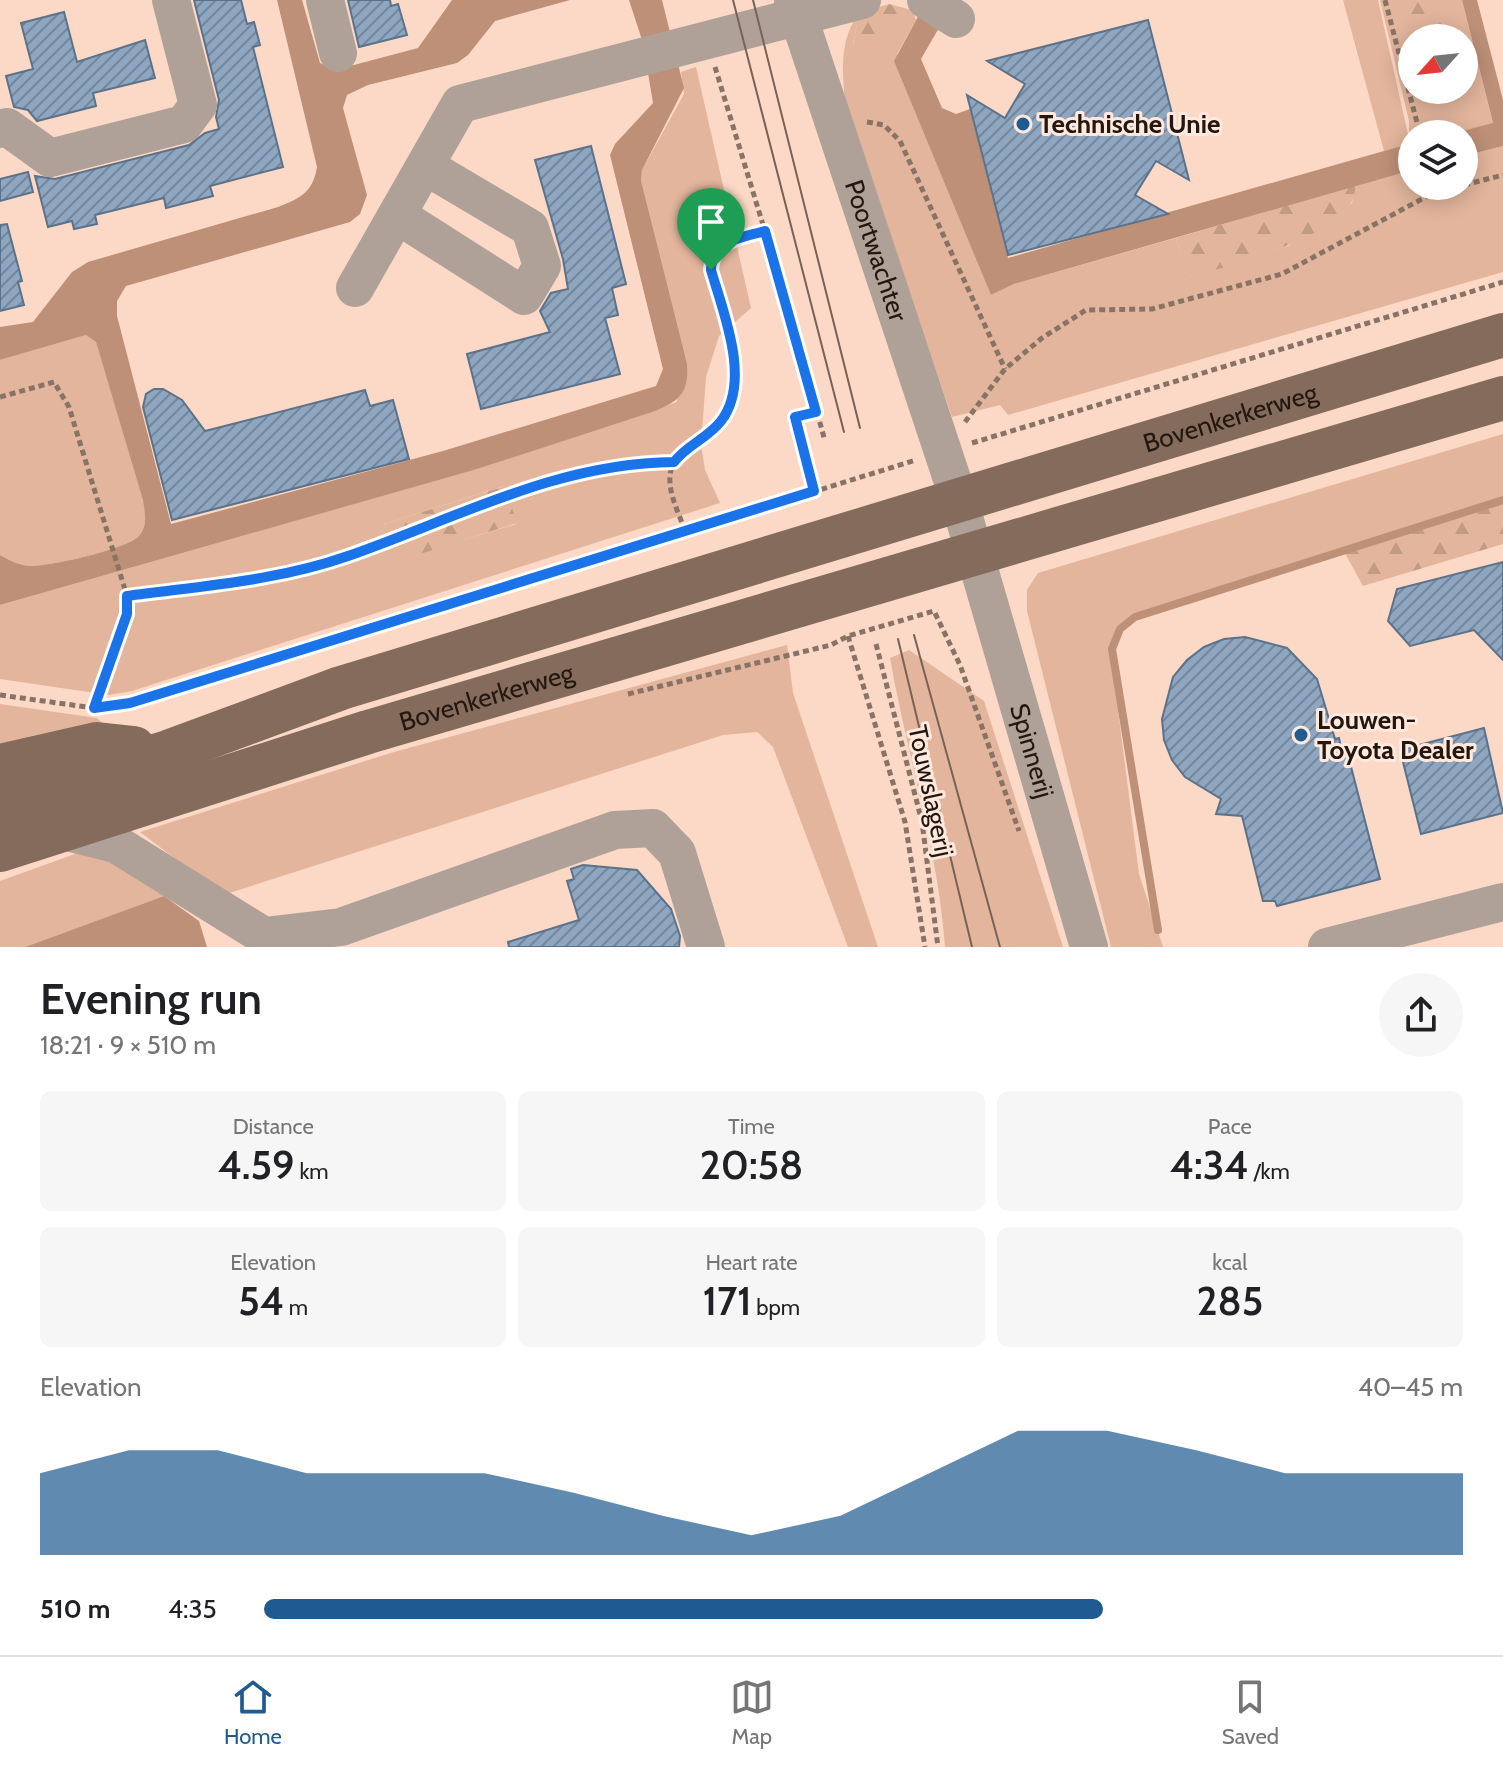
<!DOCTYPE html>
<html lang="en">
<head>
<meta charset="utf-8">
<style>
  :root { --surface:#fff; --page:#f6f6f6; --text:#202124; --muted:#757577; --line:#e0e0e0; --accent:#1f5a91 }
  body { margin:0; font-family:Cabin,sans-serif; background:var(--page); color:var(--text); height:100vh; display:flex; flex-direction:column; font-size:30px; white-space:nowrap }
  * { box-sizing:border-box; margin:0 }
  p { font-size:26px; color:var(--muted) }
  .icon { flex:none; width:44px; height:44px; fill:none; stroke:currentColor; stroke-width:2; stroke-linecap:round; stroke-linejoin:round }
  .map { position:relative; height:947px; overflow:hidden }
  .panel { display:flex; flex-direction:column; background:var(--surface); flex:1 }
  .panel>* { flex:none }
  .needle { width:52px; rotate:243deg }
  .controls { position:absolute; left:1398px; top:24px; display:grid; gap:16px }
  .controls a { display:grid; place-items:center; width:80px; height:80px; border-radius:50%; background:var(--surface); box-shadow:0 4px 20px #0003; font-size:40px }
  .pin { position:absolute; display:grid; place-items:center; width:68px; height:68px; color:#fff; margin:-82px -34px; border-radius:50% 50% 50% 0; rotate:-45deg; box-shadow:0 0 8px #0007 }
  .pin .icon { rotate:45deg }
  .round { display:grid; place-items:center; flex:none; width:84px; height:84px; border-radius:42px; background:var(--page) }
  .overview { display:flex; align-items:center; justify-content:space-between; height:136px; padding:0 40px }
  h1 { font-size:44px; font-weight:600; line-height:60px }
  .figures { display:grid; grid-template-columns:repeat(3,1fr); gap:12px; height:136px; padding:8px 40px }
  .figures div { display:grid; align-content:center; border-radius:12px; background:var(--page); text-align:center }
  .figures b { font-size:40px; font-weight:600 }
  .figures small { font-size:22px; font-weight:400 }
  .figures p { font-size:22px }
  .chart { height:224px; padding:16px 40px }
  .chart p { display:flex; justify-content:space-between }
  .chart svg { width:100%; height:144px; margin-top:8px; fill:var(--accent); opacity:.7 }
  ul { padding:0 40px; list-style:none; font-size:26px }
  li { display:grid; grid-template-columns:128px 96px 1fr; align-items:center; height:60px }
  li i { height:20px; border-radius:10px; background:var(--accent) }
  .menu { display:flex; justify-content:space-around; align-items:center; height:112px; border-top:2px solid var(--line); background:var(--surface); font-size:22px; color:var(--muted) }
  .menu a { display:grid; justify-items:center; gap:4px }
  .menu .selected { color:var(--accent) }
  .map>svg:first-child { display:block }
  .grass { fill:#e2b59c; fill-rule:evenodd }
  .forest { fill:url(#forest-firs) }
  .water { fill:#bd9077 }
  .lines { fill:none; stroke-linecap:round; stroke-linejoin:round }
  .stream { stroke:#bd9077; stroke-width:8 }
  .building { fill:url(#building-hatch); stroke:#5b728a; stroke-width:2 }
  .path { stroke:#897366; stroke-width:5; stroke-dasharray:6 4; stroke-linecap:butt }
  .minor { stroke:#b0a198; stroke-width:38 }
  .major { stroke:#856b5c; stroke-width:44 }
  .tram { stroke:#776257; stroke-width:2 }
  .route-casing { stroke:#fff; stroke-width:16 }
  .route { stroke:#1a73e8; stroke-width:10 }
  .poi-dot { fill:#1f5a91; stroke:#ffe9de; stroke-width:3 }
  .labels { text-anchor:middle; dominant-baseline:central; stroke-width:6; stroke-linejoin:round; paint-order:stroke }
  .poi-label { font-size:26px; font-weight:bold; fill:#231710; stroke:#ffe9de; text-anchor:start }
  .street-label { font-size:26px; fill:#231710; stroke:#ffe9de }
</style>
</head>
<body>
<div class="map">
<svg width="1503" height="947" viewBox="0 0 1503 947">
  <defs>
    <pattern id="forest-firs" width="22" height="20" patternUnits="userSpaceOnUse" patternTransform="scale(2)"><rect width="22" height="20" fill="#e2b59c"/><path d="M5 1l3.5 6h-7zM16 11l3.5 6h-7z" fill="#c29b85"/></pattern>
    <pattern id="building-hatch" width="6" height="6" patternUnits="userSpaceOnUse" patternTransform="scale(2)"><rect width="6" height="6" fill="#8ea6c0"/><path d="M-1 1l2-2M0 6l6-6M5 7l2-2" fill="none" stroke="#74869b"/></pattern>
  </defs>
  <rect width="100%" height="100%" fill="#fcd9c6"/>
  <g class="grass">
    <path d="M 1343,0 L 1378,0 L 1409,139 L 1409,121 L 1380,0 L 1462,0 L 1493,124 L 1451,134 L 1412,134 L 1412,143 L 1384,151 ZM 1412,38 L 1464,38 L 1464,90 L 1412,90 Z"/>
    <path d="M 912,10 L 916,20 L 897,54 L 991,295 L 1014,284 L 1176,238 L 1185,270 L 1190,277 L 1288,246 L 1352,203 L 1356,185 L 1412,170 L 1412,186 L 1464,186 L 1464,156 L 1503,146 L 1503,272 L 1008,415 L 1000,405 L 952,417 L 845,107 C 843,72 838,42 859,13 L 853,45 Z"/>
    <path d="M 696,67 L 751,308 L 719,336 L 706,377 L 701,445 L 705,470 L 720,503 L 132,691 L 109,695 L 0,679 L 0,605 L 474,470 L 677,402 L 641,181 L 642,170 L 684,94 L 681,72 ZM 504,486 L 516,524 L 398,560 L 384,524 Z"/>
    <path d="M 86,335 L 96,342 L 144,500 C 145,513 148,525 139,536 C 127,549 48,567 29,566 C 19,565 9,560 0,555 L 0,360 Z"/>
    <path d="M 1503,434 L 1503,496 L 1154,608 L 1124,622 L 1113,636 L 1114,679 L 1139,874 L 1163,947 L 1111,947 L 1027,611 L 1027,590 L 1038,573 Z"/>
    <path d="M 787,645 L 793,693 L 878,947 L 848,947 L 773,747 L 757,732 L 723,735 L 223,895 L 140,832 L 394,752 Z"/>
    <path d="M 909,650 L 984,701 L 1063,947 L 945,947 C 938,848 907,755 890,658 Z"/>
    <path d="M 0,704 L 97,718 L 111,731 L 0,753 Z"/>
    <path d="M 97,846 L 164,896 L 25,947 L 0,947 L 0,881 Z"/>
  </g>
  <g class="forest">
    <path d="M 1404,0 L 1441,0 L 1451,38 L 1415,38 Z"/>
    <path d="M 889,4 L 912,10 L 900,36 L 853,46 L 859,13 Z"/>
    <path d="M 1356,185 C 1355,190 1354,199 1351,203 C 1326,241 1232,265 1190,277 L 1185,271 L 1176,238 Z"/>
    <path d="M 505,486 L 517,523 L 398,561 L 384,524 Z"/>
    <path d="M 1503,496 L 1503,544 L 1363,586 L 1342,548 Z"/>
  </g>
  <g class="water">
    <path d="M 277,0 L 302,0 L 320,63 L 335,70 L 418,48 L 452,0 L 570,0 L 495,21 L 468,55 L 457,63 L 368,85 L 347,95 L 343,108 L 367,195 L 360,214 L 350,222 L 126,286 L 117,301 L 117,316 L 171,524 L 443,451 L 656,386 L 663,369 L 610,155 L 615,144 L 653,103 L 643,43 L 629,0 L 662,0 L 684,88 L 642,170 L 641,181 L 687,364 C 689,392 680,401 655,411 L 474,470 L 0,605 L 0,555 C 9,560 19,565 29,566 C 48,567 127,549 139,536 C 148,525 145,513 143,500 L 96,342 L 86,335 L 0,360 L 0,327 L 33,322 L 72,272 L 88,262 L 278,207 C 301,198 313,192 317,167 Z"/>
    <path d="M 927,0 L 955,0 L 921,59 L 942,108 L 956,114 L 970,109 L 1008,258 L 1412,143 L 1412,170 L 1014,284 L 991,295 L 894,61 Z"/>
    <path d="M 1462,0 L 1477,0 L 1503,100 L 1503,146 L 1464,156 L 1464,134 L 1451,134 L 1493,123 Z"/>
    <path d="M 164,896 L 199,921 L 207,947 L 25,947 Z"/>
  </g>
  <g class="lines">
    <path class="stream" d="M 1158,930 L 1112,649 L 1120,629 L 1135,617 L 1503,500"/>
  </g>
  <g class="building">
    <path d="M 194,0 L 241,0 L 247,24 L 254,22 L 260,45 L 253,47 L 283,167 L 210,186 L 213,196 L 166,208 L 164,198 L 95,215 L 97,224 L 74,229 L 72,221 L 48,227 L 35,176 L 55,179 L 189,145 L 205,133 L 219,129 L 216,117 L 219,100 Z"/>
    <path d="M 348,0 L 390,0 L 391,6 L 398,4 L 407,35 L 359,47 Z"/>
    <path d="M 64,12 L 77,62 L 145,40 L 155,78 L 93,93 L 96,106 L 37,121 L 28,110 L 14,107 L 6,76 L 33,69 L 21,23 Z"/>
    <path d="M 1148,20 L 1189,180 L 1156,161 L 1135,195 L 1168,214 L 1008,255 L 967,95 L 1005,118 L 1025,84 L 987,61 Z"/>
    <path d="M 591,146 L 626,284 L 612,288 L 618,315 L 605,318 L 620,374 L 481,409 L 467,354 L 550,332 L 540,311 L 551,293 L 568,289 L 563,259 L 535,160 Z"/>
    <path d="M 28,172 L 33,192 L 0,201 L 0,179 Z"/>
    <path d="M 7,224 L 22,281 L 18,282 L 24,305 L 0,311 L 0,225 Z"/>
    <path d="M 154,389 L 163,389 L 182,400 L 205,431 L 365,390 L 370,406 L 393,400 L 409,459 L 172,520 L 143,407 L 146,394 Z"/>
    <path d="M 1503,562 L 1503,660 L 1474,630 L 1410,646 L 1388,621 L 1397,589 Z"/>
    <path d="M 1245,637 L 1287,648 L 1317,679 L 1335,739 L 1339,738 L 1343,756 L 1348,755 L 1380,879 L 1277,906 L 1275,901 L 1263,901 L 1242,816 L 1216,814 L 1221,799 L 1185,777 L 1172,760 L 1164,740 L 1162,719 L 1173,677 L 1187,660 L 1204,647 L 1224,639 Z"/>
    <path d="M 1484,728 L 1503,813 L 1421,834 L 1400,750 Z"/>
    <path d="M 583,865 L 637,870 L 671,909 L 680,936 L 679,947 L 509,947 L 508,942 L 579,920 L 567,881 L 574,879 L 571,869 Z"/>
  </g>
  <g class="lines">
    <g class="path">
      <path d="M 1385,0 L 1420,134"/>
      <path d="M 715,67 L 788,307 L 825,441"/>
      <path d="M 867,122 L 884,125 L 900,141 L 1005,369"/>
      <path d="M 1464,185 L 1503,175"/>
      <path d="M 1433,186 L 1435,192 L 1459,186"/>
      <path d="M 0,397 L 54,382 L 69,407 L 127,596"/>
      <path d="M 965,422 L 1005,369 L 1042,338 L 1086,310 L 1152,309 L 1282,274 L 1435,192"/>
      <path d="M 972,443 L 1503,282"/>
      <path d="M 814,491 L 795,417 L 816,412"/>
      <path d="M 685,531 C 680,516 671,499 670,483 C 667,448 706,443 723,419 C 730,408 732,396 735,383 L 711,259 L 723,244 L 765,231"/>
      <path d="M 848,636 L 905,822 L 925,947"/>
      <path d="M 876,644 L 922,822 L 938,947"/>
      <path d="M 628,694 L 831,645 L 848,636 L 934,611 L 960,665 L 1019,831"/>
      <path d="M 0,695 L 94,708"/>
      <path d="M 94,708 L 127,614 L 127,596 C 201,586 277,581 349,556 C 457,518 557,464 674,462"/>
      <path d="M 104,708 L 130,703 L 916,460"/>
    </g>
    <g class="minor">
      <path d="M 325,0 L 338,53"/>
      <path id="s1" d="M 793,0 L 959,500 L 1089,947"/>
      <path d="M 926,0 L 956,19"/>
      <path d="M 0,129 L 7,127 L 50,158 L 184,124 L 198,105 L 171,0"/>
      <path d="M 397,215 L 524,296 L 542,266 L 530,228 L 425,166"/>
      <path d="M 355,288 L 460,104 L 862,0"/>
      <path d="M 59,830 L 116,844 L 264,936 L 341,927 L 615,830 L 653,828 L 677,853 L 706,947"/>
      <path d="M 1327,947 L 1503,902"/>
    </g>
    <g class="major">
      <path d="M 0,766 L 97,744 L 134,748"/>
      <path id="s2" d="M 0,805 L 168,752 L 341,688 L 1503,335"/>
      <path id="s3" d="M 0,850 L 368,732 L 1503,398"/>
    </g>
    <g class="tram">
      <path d="M 733,0 L 844,432"/>
      <path d="M 753,0 L 860,428"/>
      <path d="M 914,635 L 1000,947"/>
      <path d="M 898,639 L 972,947"/>
    </g>
  </g>
  <g class="lines">
    <g class="route-casing">
      <path id="route" d="M 765,231 L 816,412 L 795,417 L 814,491 L 130,703 L 94,708 L 127,614 L 127,596 C 201,586 277,581 348,556 C 457,518 557,463 674,462 C 687,445 708,438 721,421 C 752,381 723,312 711,270 C 712,240 741,238 765,231 Z"/>
    </g>
    <use href="#route" class="route"/>
  </g>
  <g class="poi-dot">
    <circle cx="1023" cy="124" r="8"/>
    <circle cx="1301" cy="735" r="8"/>
  </g>
  <g class="labels">
    <g class="poi-label">
      <text x="1039" y="124">Technische Unie</text>
      <text x="1317" y="720">Louwen-<tspan x="1317" dy="30">Toyota Dealer</tspan></text>
    </g>
    <g class="street-label">
      <text stroke="none"><textPath href="#s1" startOffset="264">Poortwachter</textPath></text>
      <text stroke="none"><textPath href="#s2" startOffset="1290">Bovenkerkerweg</textPath></text>
      <text stroke="none"><textPath href="#s3" startOffset="510">Bovenkerkerweg</textPath></text>
      <text stroke="none"><textPath href="#s1" startOffset="788">Spinnerij</textPath></text>
      <text transform="translate(931 791) rotate(78)">Touwslagerij</text>
    </g>
  </g>
</svg>
<div class="controls">
<a><svg class="needle" viewBox="-14 -14 28 28"><path d="M0-13l5 13h-10z" fill="#e53935"/><path d="M0 13l5-13h-10z" fill="#757577"/></svg></a>
<a><svg class="icon" aria-label="layers" viewBox="0 0 24 24"><path d="M12 4l9 5-9 5-9-5zM3 14l9 5 9-5"/></svg></a>
</div>
<div class="pin" style="left:711px;top:270px;background:#1e9e55"><svg class="icon" aria-label="arrive" viewBox="0 0 24 24"><path d="M6 21V4h12l-3 4 3 4H6"/></svg></div>
</div>
<section class="panel">
<div class="overview"><div><h1>Evening run</h1><p>18:21 · 9 × 510 m</p></div><a class="round"><svg class="icon" aria-label="share" viewBox="0 0 24 24"><path d="M12 15V3M7 8l5-5 5 5M5 13v7h14v-7"/></svg></a></div>
<div class="figures">
<div><p>Distance</p><b>4.59<small> km</small></b></div>
<div><p>Time</p><b>20:58</b></div>
<div><p>Pace</p><b>4:34<small> /km</small></b></div>
</div>
<div class="figures">
<div><p>Elevation</p><b>54<small> m</small></b></div>
<div><p>Heart rate</p><b>171<small> bpm</small></b></div>
<div><p>kcal</p><b>285</b></div>
</div>
<div class="chart"><p><span>Elevation</span>40–45 m</p>
<svg viewBox="0 0 160 44" preserveAspectRatio="none"><path d="M0 44V19L10 12L20 12L30 19L40 19L50 19L60 25L70 32L80 38L90 32L100 19L110 6L120 6L130 12L140 19L150 19L160 19V44z"/></svg>
</div>
<ul>
<li><b>510 m</b>4:35<i style="width:70%"></i></li>
</ul>
</section>
<nav class="menu">
<a class="selected"><svg class="icon" aria-label="home" viewBox="0 0 24 24"><path d="M3 11l9-7 9 7M6 9v11h12V9"/></svg>Home</a>
<a><svg class="icon" aria-label="map" viewBox="0 0 24 24"><path d="M3 6l6-2 6 2 6-2v14l-6 2-6-2-6 2zM9 4v14M15 6v14"/></svg>Map</a>
<a><svg class="icon" aria-label="saved" viewBox="0 0 24 24"><path d="M7 4h10v16l-5-4-5 4z"/></svg>Saved</a>
</nav>
</body>
</html>
